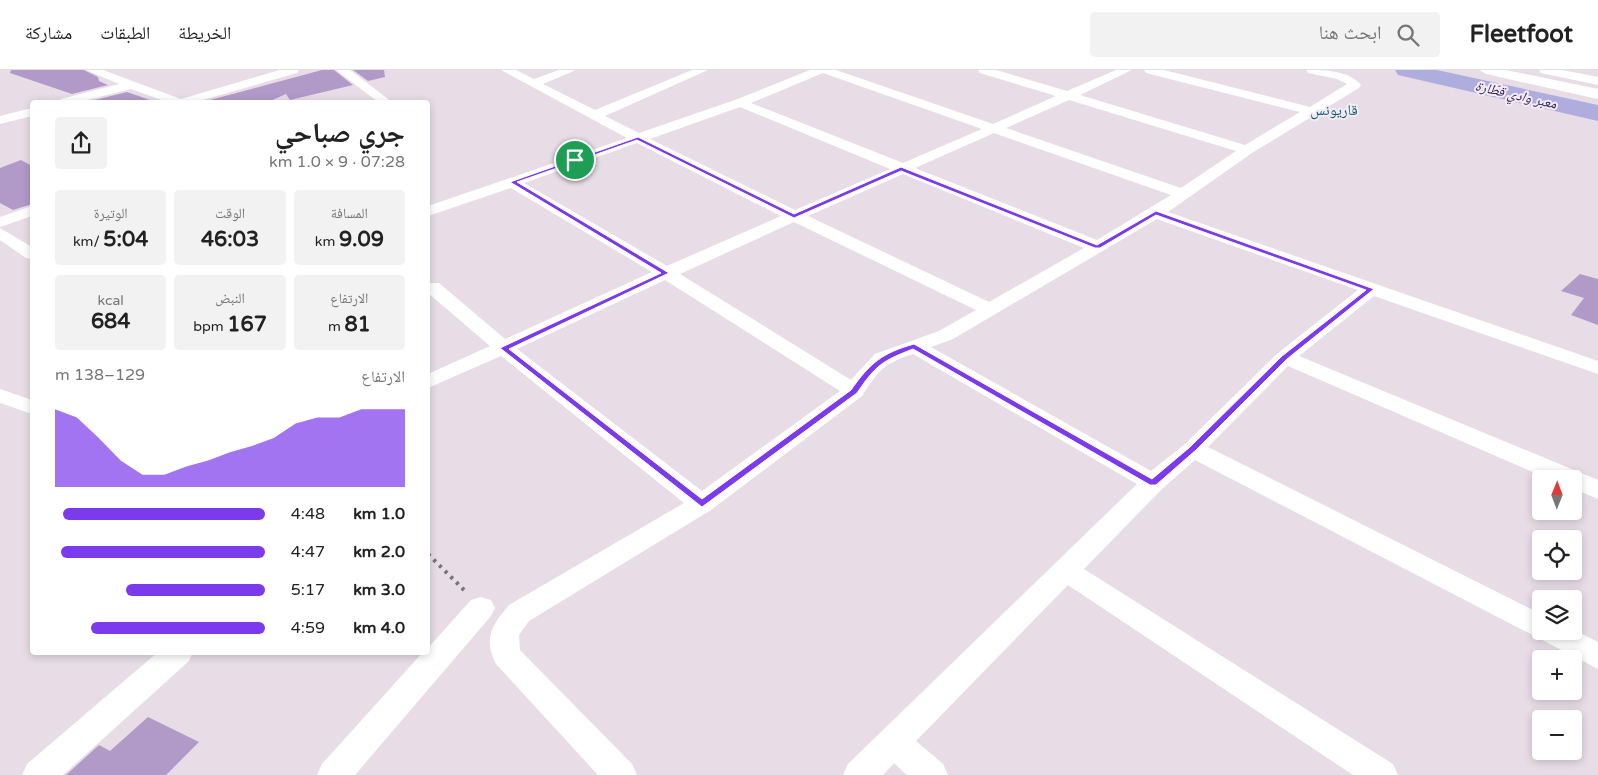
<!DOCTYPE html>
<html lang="ar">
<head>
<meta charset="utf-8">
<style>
  :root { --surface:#fff; --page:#f2f2f2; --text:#222; --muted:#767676; --line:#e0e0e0; --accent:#7c3aed }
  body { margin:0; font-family:"Varela Round","Noto Naskh Arabic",sans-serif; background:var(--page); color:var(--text); direction:rtl; height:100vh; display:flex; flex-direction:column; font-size:19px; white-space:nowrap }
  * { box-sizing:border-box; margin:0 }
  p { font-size:16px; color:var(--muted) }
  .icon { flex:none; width:28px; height:28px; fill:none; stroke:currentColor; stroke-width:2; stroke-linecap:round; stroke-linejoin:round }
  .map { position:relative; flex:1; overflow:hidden; direction:ltr }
  .side { position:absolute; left:30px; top:30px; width:400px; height:555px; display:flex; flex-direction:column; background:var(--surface); border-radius:5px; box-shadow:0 2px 8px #0003; direction:rtl }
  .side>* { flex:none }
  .needle { width:32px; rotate:1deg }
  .tools { position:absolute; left:1532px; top:400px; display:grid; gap:10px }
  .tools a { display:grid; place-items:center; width:50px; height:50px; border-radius:5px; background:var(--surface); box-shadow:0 2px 8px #0003; font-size:25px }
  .pin { position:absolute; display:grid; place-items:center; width:42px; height:42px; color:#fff; margin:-21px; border:2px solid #fff; border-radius:50%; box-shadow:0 1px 5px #0007 }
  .round { display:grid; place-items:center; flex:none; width:52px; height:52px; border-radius:5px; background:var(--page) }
  .head { display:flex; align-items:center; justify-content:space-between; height:85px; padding:0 25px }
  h1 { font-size:28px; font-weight:700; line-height:38px }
  .figures { display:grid; grid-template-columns:repeat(3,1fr); gap:8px; height:85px; padding:5px 25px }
  .figures div { display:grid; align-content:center; border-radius:5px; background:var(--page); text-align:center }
  .figures b { font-size:21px; font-weight:700 }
  .figures small { font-size:14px; font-weight:400 }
  .figures p { font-size:14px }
  .chart { height:140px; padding:10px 25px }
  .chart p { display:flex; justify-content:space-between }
  .chart svg { width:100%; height:90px; margin-top:5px; fill:var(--accent); opacity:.7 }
  ul { padding:0 25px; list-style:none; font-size:16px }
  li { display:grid; grid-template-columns:80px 60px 1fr; align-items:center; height:38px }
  li i { height:12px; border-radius:6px; background:var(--accent) }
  header { display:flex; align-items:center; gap:30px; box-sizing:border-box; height:70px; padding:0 25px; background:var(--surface); border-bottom:1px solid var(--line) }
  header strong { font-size:24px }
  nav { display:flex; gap:28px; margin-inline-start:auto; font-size:18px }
  .search { width:350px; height:45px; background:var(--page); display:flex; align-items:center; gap:12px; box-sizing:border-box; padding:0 18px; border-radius:5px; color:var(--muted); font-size:19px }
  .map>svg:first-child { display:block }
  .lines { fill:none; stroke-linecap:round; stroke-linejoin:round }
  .river { fill:#afadde; fill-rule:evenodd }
  .building { fill:#b19ac8 }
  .path { stroke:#797279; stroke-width:4; stroke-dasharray:3 5; stroke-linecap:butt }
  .minor { fill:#fff; fill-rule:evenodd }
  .secondary { fill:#fff; fill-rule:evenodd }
  .route { fill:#7c3aed; stroke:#fff; fill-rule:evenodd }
  .labels { text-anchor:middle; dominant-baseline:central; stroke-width:4; stroke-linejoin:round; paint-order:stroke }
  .far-water-label { font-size:14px; font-style:italic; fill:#2d245e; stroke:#f5ebf4 }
  .far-quarter-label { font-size:15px; fill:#0a5f75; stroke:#f5ebf4 }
</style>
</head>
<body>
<header>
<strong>Fleetfoot</strong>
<div class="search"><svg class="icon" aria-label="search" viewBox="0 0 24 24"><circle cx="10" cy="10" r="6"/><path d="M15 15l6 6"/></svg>ابحث هنا</div>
<nav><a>الخريطة</a><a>الطبقات</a><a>مشاركة</a></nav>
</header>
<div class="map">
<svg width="1598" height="705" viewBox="0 0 1598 705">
  <rect width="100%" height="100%" fill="#e8dde7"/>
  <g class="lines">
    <path class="river" d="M 1395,0 L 1437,0 L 1598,35 L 1598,51 L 1398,5 Z"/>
  </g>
  <g class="building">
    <path d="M 11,0 L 84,0 L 98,7 L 99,11 L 108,15 L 72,24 L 10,3 Z"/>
    <path d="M 322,0 L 334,0 L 353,15 L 290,30 L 286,24 L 268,32 L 210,32 L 210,30 Z"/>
    <path d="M 353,0 L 384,0 L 385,7 L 368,11 Z"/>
    <path d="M 127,22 L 150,30 L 149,32 L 91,31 Z"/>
    <path d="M 21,90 L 32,96 L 32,134 L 13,140 L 0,133 L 0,98 Z"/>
    <path d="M 1580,204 L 1598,209 L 1598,255 L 1571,245 L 1584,228 L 1561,221 Z"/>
    <path d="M 148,647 L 199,672 L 166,705 L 66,705 L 99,675 L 110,681 Z"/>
  </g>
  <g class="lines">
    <path class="path" d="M 428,484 L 464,520"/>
    <g class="minor">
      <path d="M 86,0 L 103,0 L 181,29 L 280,0 L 299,0 L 297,3 L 196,32 L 167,32 L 131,19 L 79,32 L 60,32 L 61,29 L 119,14 Z"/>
      <path d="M 336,0 L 350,0 L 392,32 L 378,32 Z"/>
      <path d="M 501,0 L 516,0 L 534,9 L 559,0 L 576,0 L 543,14 L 595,40 L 692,0 L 708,0 L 605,46 L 639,63 L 735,30 L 810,0 L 836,0 L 993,54 L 1056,26 L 980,3 L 978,0 L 996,0 L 1067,21 L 1116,0 L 1132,0 L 1080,25 L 1245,75 L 1300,42 L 1146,3 L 1144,0 L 1164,0 L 1310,37 L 1347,14 L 1337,9 L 1308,3 L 1306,0 C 1325,0 1348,0 1361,15 L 1359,18 L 1252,83 L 1168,142 L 1598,291 L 1598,304 L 1374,226 L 1299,286 L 1598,410 L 1598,429 L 1574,419 L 1574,409 L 1549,409 L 1288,296 L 1208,377 L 1541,544 L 1541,561 L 1574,560 L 1598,572 L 1598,599 L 1195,390 L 1162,419 L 1084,499 L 1393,694 L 1398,705 L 1353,705 L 1068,515 L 916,671 L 943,694 L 948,705 L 907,705 L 894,693 L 883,705 L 843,705 L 848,694 L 1137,414 L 913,284 C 883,294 879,300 862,326 L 711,440 L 529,551 L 519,565 L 520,580 L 632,694 L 637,705 L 598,705 L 496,594 C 483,568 492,555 509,535 L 684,433 L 501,286 L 428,318 L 428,304 L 490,276 L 428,223 L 428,213 L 439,213 L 505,269 L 652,202 L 511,118 L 428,146 L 428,136 L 627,68 ZM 823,3 L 982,59 L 903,93 L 751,33 ZM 1069,30 L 1236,81 L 1181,118 L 1006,58 ZM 740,37 L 890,99 L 795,140 L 650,69 ZM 994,63 L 1171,125 L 1097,170 L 915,98 ZM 637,73 L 781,146 L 667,196 L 524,113 ZM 903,104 L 1084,178 L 989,232 L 808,146 ZM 1157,149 L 1358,220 L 1278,283 L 1185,374 L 1151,401 L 931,277 L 953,269 ZM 794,152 L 976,240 L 939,261 L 875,284 L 851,310 L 680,204 ZM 665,210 L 840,321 L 702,421 L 517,279 Z"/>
      <path d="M 1539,0 L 1562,0 L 1598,7 L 1598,15 L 1541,3 Z"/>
      <path d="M 32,38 L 32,46 L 0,54 L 0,46 Z"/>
      <path d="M 32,136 L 32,146 L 0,157 L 0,147 Z"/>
      <path d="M 0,158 L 32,177 L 32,189 L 26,188 L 0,170 Z"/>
      <path d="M 0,319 L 32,330 L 32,344 L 0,333 Z"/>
      <path d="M 481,527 L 491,530 L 495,538 L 491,546 L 355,705 L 317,705 L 322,694 L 423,582 L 428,582 L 428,578 L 471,530 Z"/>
      <path d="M 158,582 L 193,582 L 189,591 L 63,705 L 22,705 L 27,694 Z"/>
    </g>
    <path class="secondary" d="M 1479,0 L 1506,0 L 1598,19 L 1598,29 L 1486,4 Z"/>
  </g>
  <path class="route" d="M 638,67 L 794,144 L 901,97 L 1097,175 L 1156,141 L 1374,219 L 1287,289 L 1196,380 L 1156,415 L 1150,415 L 913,279 C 882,291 876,295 857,323 L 702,437 L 500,278 L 661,203 L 510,112 ZM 637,70 L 794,148 L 901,101 L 1095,178 L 1100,178 L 1156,145 L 1366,220 L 1282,286 L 1190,377 L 1152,409 L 914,274 C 882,283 870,293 851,320 L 702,429 L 509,279 L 669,203 L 517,112 Z"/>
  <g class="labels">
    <g class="far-water-label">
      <text transform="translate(1516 25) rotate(13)">معبر وادي قطّارة</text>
    </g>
    <g class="far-quarter-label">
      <text x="1334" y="40">قاريونس</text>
    </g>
  </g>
</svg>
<div class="tools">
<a><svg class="needle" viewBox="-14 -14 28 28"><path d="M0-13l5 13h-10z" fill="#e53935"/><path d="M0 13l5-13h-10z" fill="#767676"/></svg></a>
<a><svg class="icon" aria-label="locate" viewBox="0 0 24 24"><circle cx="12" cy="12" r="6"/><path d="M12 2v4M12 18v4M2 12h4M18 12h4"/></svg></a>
<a><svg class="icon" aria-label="layers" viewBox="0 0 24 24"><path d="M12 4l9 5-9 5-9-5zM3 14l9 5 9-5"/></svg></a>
<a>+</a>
<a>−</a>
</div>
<div class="pin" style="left:575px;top:90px;background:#1e9e55"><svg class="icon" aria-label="arrive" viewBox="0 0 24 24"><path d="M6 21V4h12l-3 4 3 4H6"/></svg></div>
<section class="side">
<div class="head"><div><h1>جري صباحي</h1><p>07:28 · 9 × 1.0 km</p></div><a class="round"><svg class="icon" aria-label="share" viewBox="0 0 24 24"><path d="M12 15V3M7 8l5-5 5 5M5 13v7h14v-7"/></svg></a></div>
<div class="figures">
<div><p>المسافة</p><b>9.09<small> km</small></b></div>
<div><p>الوقت</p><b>46:03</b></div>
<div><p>الوتيرة</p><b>5:04<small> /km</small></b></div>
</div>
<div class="figures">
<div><p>الارتفاع</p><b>81<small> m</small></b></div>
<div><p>النبض</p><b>167<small> bpm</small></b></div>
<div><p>kcal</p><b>684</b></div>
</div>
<div class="chart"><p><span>الارتفاع</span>129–138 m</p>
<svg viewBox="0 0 160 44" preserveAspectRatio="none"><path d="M0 44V6L10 10L20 20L30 31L40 38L50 38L60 34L70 31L80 27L90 24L100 20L110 13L120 10L130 10L140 6L150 6L160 6V44z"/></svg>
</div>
<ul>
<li><b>1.0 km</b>4:48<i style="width:96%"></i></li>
<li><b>2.0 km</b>4:47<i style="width:97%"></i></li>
<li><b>3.0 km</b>5:17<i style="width:66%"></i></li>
<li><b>4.0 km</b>4:59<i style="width:83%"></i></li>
</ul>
</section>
</div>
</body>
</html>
